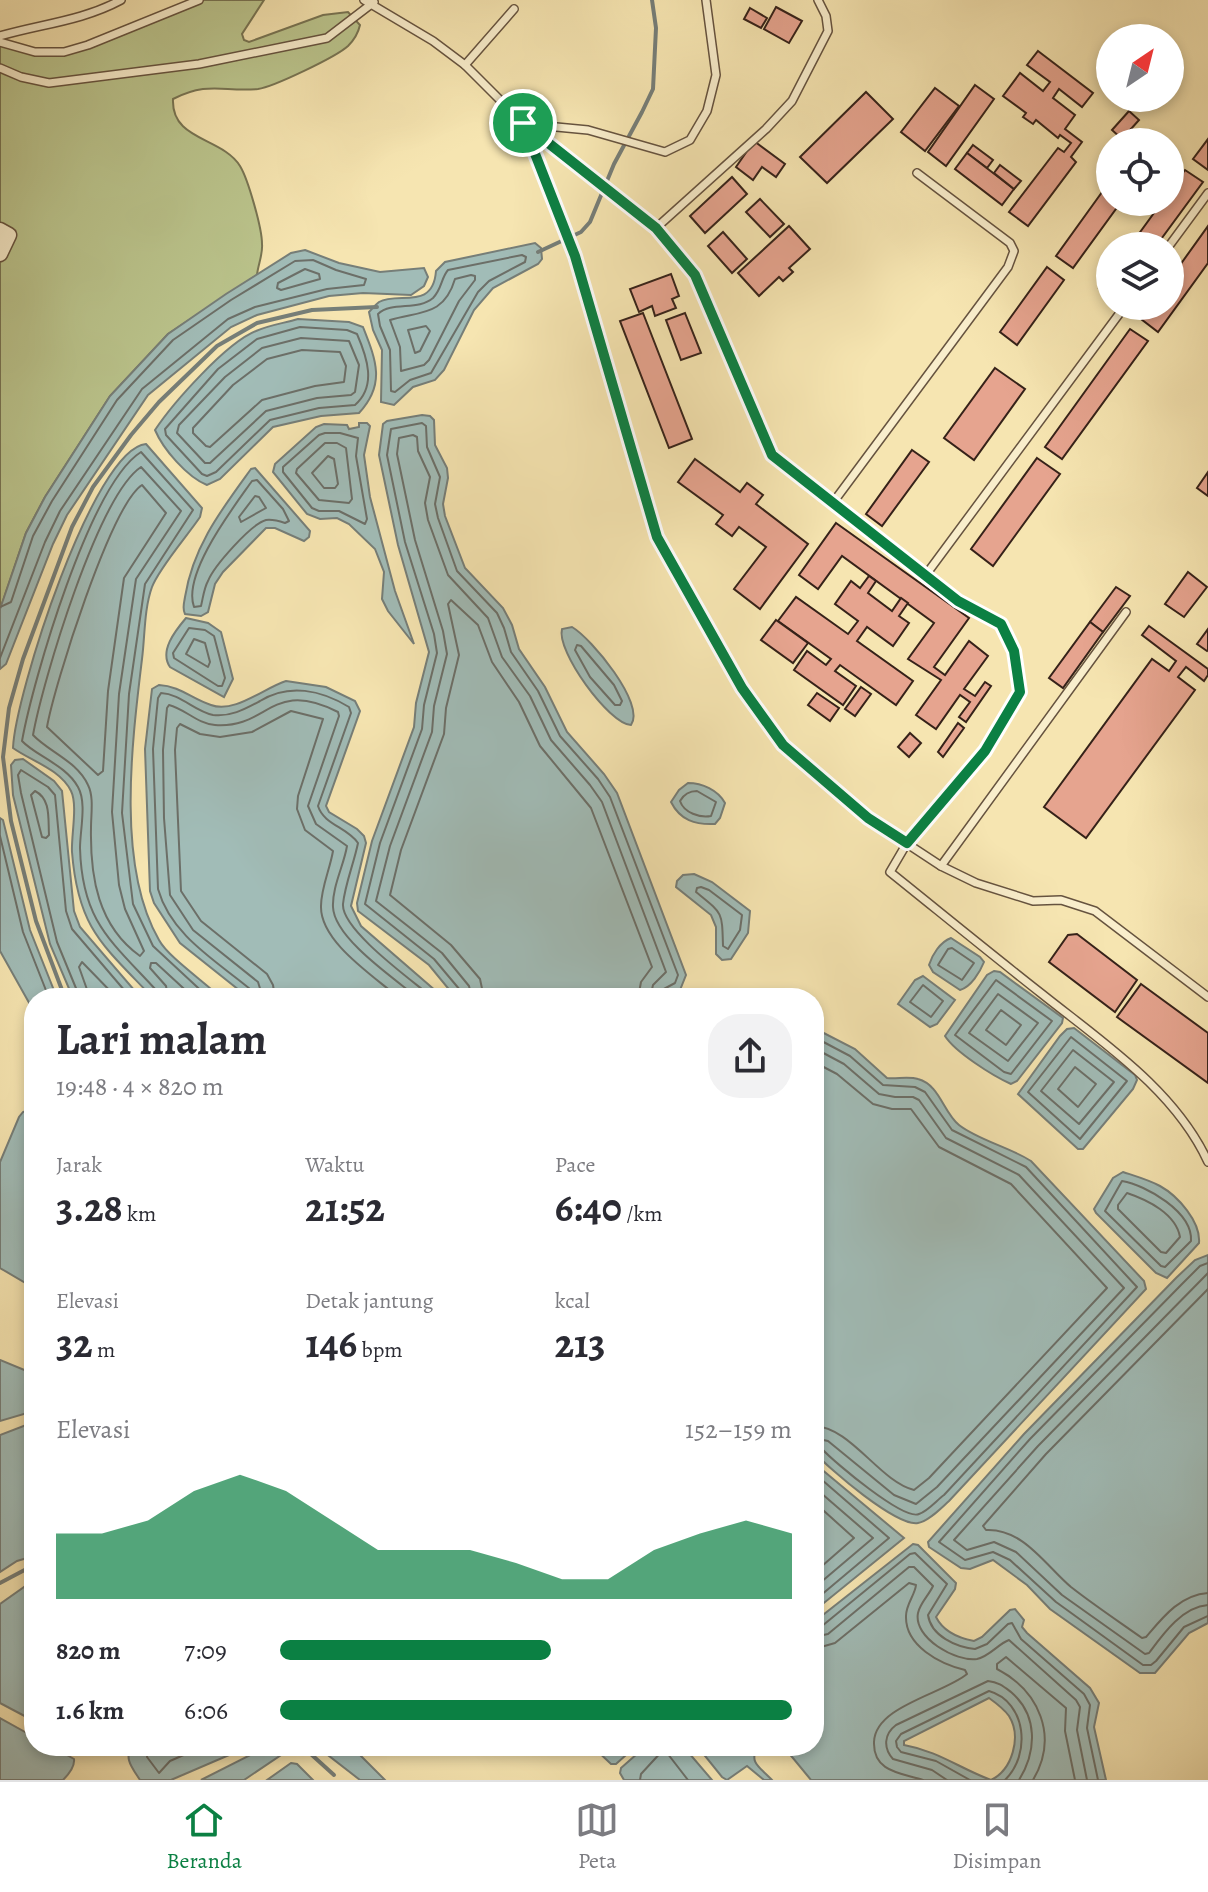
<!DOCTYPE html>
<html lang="id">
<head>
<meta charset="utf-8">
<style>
  :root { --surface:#fff; --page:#f2f2f3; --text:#2b2b33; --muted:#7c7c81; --line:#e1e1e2; --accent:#0b8043 }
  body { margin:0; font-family:Alegreya,serif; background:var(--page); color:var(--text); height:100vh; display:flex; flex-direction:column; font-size:30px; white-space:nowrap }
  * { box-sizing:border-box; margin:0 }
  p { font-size:26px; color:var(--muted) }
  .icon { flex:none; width:44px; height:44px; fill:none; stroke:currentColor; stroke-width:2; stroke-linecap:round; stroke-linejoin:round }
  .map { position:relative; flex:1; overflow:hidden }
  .sheet { position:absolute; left:24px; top:988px; width:800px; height:768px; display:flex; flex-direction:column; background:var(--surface); border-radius:32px; box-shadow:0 4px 12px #0003 }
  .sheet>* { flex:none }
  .needle { width:52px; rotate:35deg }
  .fabs { position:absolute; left:1096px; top:24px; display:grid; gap:16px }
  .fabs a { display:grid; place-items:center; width:88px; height:88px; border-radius:50%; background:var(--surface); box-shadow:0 4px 12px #0003; font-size:40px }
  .pin { position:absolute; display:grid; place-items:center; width:68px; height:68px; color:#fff; margin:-34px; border:4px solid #fff; border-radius:50%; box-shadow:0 2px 8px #0007 }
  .round { display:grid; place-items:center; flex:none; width:84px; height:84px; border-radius:32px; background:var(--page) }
  .headline { display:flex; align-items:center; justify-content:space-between; height:136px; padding:0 32px }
  h1 { font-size:44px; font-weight:700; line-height:60px }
  .metrics { display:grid; grid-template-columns:repeat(3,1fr); gap:12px; height:136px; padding:8px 32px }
  .metrics div { display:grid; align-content:center }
  .metrics b { font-size:40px; font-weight:700 }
  .metrics small { font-size:22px; font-weight:400 }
  .metrics p { font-size:22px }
  .chart { height:224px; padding:16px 32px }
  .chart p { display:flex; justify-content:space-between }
  .chart svg { width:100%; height:144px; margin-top:8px; fill:var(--accent); opacity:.7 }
  ul { padding:0 32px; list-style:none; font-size:26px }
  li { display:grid; grid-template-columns:128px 96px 1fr; align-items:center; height:60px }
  li i { height:20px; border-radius:10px; background:var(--accent) }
  .tabs { display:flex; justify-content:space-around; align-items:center; height:112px; border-top:2px solid var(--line); background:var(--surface); font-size:22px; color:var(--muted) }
  .tabs a { display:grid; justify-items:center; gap:4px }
  .tabs .on { color:var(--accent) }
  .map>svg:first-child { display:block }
  .green { fill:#bbc58d; stroke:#787453; stroke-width:2 }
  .water { fill:#a1bcb7; stroke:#767e78; stroke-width:2; fill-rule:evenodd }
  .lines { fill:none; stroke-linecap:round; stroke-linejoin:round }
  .shore { stroke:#6c6f68; stroke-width:2 }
  .stream { stroke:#767e78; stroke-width:4 }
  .building { fill:#e6a48f; stroke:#362219; stroke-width:2 }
  .service-casing { stroke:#66533f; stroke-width:10 }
  .minor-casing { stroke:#66533f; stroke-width:17 }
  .service { stroke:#f9eecc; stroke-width:7 }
  .minor { stroke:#f9eecc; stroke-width:14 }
  .route-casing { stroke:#fff; stroke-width:16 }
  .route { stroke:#0b8043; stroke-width:10 }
</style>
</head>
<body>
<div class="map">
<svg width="1208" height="1780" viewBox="0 0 1208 1780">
  <rect width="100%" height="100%" fill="#f6e5b1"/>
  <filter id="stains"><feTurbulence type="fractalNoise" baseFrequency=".0025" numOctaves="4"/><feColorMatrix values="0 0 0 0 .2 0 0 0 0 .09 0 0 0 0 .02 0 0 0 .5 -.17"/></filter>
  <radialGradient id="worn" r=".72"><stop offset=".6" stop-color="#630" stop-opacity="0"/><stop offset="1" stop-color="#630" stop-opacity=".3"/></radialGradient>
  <path class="green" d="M 199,0 L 264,0 L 242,34 L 244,40 L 249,42 L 323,15 L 348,12 L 360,25 C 358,34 354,40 348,46 C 336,57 273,87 258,89 C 222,92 209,81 173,99 C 171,141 222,137 240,166 C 248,179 262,228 262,244 C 263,254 258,265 257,275 L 168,334 L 110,396 L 45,497 L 26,533 L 0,610 L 0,42 L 35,52 L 64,52 Z"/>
  <g class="water">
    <path d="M 535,243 L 541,248 L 542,259 L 538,264 L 493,288 L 474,310 L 444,370 L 435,380 L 413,387 L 394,405 L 381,402 L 382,350 L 373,330 L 369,312 C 372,309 375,305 379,302 C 398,291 433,311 436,271 L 445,262 Z"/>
    <path d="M 305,250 L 339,263 L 380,272 L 424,268 L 428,277 L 424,286 L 411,295 L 363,293 L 329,296 L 257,315 L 231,327 L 148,395 L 67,515 L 53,544 L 6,664 L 0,669 L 0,609 L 26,533 L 45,497 L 110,396 L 168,334 L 226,294 L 291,253 Z"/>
    <path d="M 298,319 L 349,322 L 363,327 C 376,360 386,384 359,413 L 321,416 L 273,427 L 220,479 L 207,485 C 187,477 163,449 155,430 C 173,403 226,343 256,331 C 269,325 285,323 298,319 Z"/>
    <path d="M 422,415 L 430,416 L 434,420 L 435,445 L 447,468 L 448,478 L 443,504 L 445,516 L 465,568 L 503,608 L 512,625 L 519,649 L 545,687 L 567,732 L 604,774 L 617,793 L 686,975 L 680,990 L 659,998 L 456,998 L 429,965 L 358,911 L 357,903 L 372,841 L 414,727 L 416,703 L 429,652 L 398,545 L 379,455 L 383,424 L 387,421 Z"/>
    <path d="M 359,423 L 367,423 L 370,426 L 364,455 L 370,497 L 395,591 L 414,644 L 388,611 L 382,599 L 384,572 L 375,549 L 349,524 L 337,518 L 320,519 L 307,514 L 273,472 L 275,464 L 316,427 L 324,424 L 347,425 L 349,429 L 359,427 Z"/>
    <path d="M 146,444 L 202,508 L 200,517 C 188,535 159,568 152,587 C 144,609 145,636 142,659 C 132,742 116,866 159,940 C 168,957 206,983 221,998 L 153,998 C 103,945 78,929 72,852 C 71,836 78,805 71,791 C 60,769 31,761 13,748 C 15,696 93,449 146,444 Z"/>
    <path d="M 255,468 L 310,531 L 309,537 L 304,541 L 275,528 L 266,528 L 223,572 L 215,584 L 208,612 L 201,616 L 185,614 C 182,608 184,604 185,597 C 193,546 222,509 251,469 Z"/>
    <path d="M 186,618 L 208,623 L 221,632 L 233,679 L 224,697 L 170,667 C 159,651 175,631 186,618 Z"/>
    <path d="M 572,627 C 591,638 646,704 631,725 C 609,724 556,651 562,629 Z"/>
    <path d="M 286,681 L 326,687 L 355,701 L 360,711 L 326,806 L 329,812 L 357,829 L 364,836 L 366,843 L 351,906 L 361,926 L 444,998 L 249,998 L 180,943 L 154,903 L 150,891 L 145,749 L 152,689 L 159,685 C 180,686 192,699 211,705 C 234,714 264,688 286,681 Z"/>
    <path d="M 23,759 L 54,781 L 62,791 L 74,911 L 80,927 L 141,998 L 73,998 L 50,944 L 13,795 L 11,765 L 15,760 Z"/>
    <path d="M 688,783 C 702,783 718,790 725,803 L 720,818 L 715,824 C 695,825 680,820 671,802 L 679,790 Z"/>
    <path d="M 0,818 L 3,820 L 30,930 L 57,998 L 34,998 L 34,1041 L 32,1008 L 0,951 Z"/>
    <path d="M 694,874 L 712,882 L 750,911 L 748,933 L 731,959 L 722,960 L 716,954 L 716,927 L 711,915 L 676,887 L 677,881 L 683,875 Z"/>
    <path d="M 951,938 L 980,957 L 984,962 C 980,972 971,987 960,990 L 933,972 L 929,965 C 932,955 940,942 951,938 Z"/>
    <path d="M 994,971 L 1000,972 L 1063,1018 L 1062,1023 L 1017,1081 L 1011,1084 C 993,1076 955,1052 945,1036 L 987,975 Z"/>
    <path d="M 923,976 L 955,1000 L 937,1024 L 930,1027 L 898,1004 L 915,980 Z"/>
    <path d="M 814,1028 L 855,1049 L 887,1078 C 897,1079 909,1076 918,1079 C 940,1085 943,1112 959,1125 C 978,1140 1009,1147 1031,1161 L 1144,1281 L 1146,1289 L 949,1501 C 941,1508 929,1521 918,1523 C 897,1527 829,1469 814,1452 Z"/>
    <path d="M 1074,1028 L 1135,1075 L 1137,1080 L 1133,1089 L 1083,1149 L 1078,1149 L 1018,1094 L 1060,1036 L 1067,1029 Z"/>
    <path d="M 34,1108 L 34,1288 L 0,1268 L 0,1162 L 19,1117 L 23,1112 Z"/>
    <path d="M 1123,1172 C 1135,1176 1149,1180 1160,1186 C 1178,1196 1201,1222 1199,1243 L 1167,1278 L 1156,1273 L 1096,1213 L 1094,1209 L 1113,1178 Z"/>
    <path d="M 1208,1255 L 1208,1623 L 1189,1633 L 1155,1673 L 1140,1673 L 1050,1609 L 1027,1585 L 993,1560 L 970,1569 L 961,1568 L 929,1547 L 928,1542 L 1024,1434 L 1176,1278 L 1195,1260 Z"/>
    <path d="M 0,1360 L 34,1374 L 34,1411 L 0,1421 Z"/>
    <path d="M 34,1422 L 34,1556 L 17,1561 L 0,1572 L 0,1435 Z"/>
    <path d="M 814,1463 L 904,1538 L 814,1611 Z"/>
    <path d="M 913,1544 L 918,1545 L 956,1583 L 955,1589 L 936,1617 C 943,1631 958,1638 974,1641 L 982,1637 L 1010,1610 L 1015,1609 L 1024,1620 L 1022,1627 L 1027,1633 L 1090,1688 L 1099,1703 L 1094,1727 L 1106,1780 L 811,1780 L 783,1746 L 814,1746 L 814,1622 ZM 989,1698 C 996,1703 1004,1709 1009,1716 C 1022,1737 1012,1770 991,1780 C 959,1768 938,1751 904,1745 L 904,1741 Z"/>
    <path d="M 34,1580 L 34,1721 L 0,1703 L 0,1604 Z"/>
    <path d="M 0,1718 L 34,1737 L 34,1746 L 51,1746 L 74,1759 C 75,1767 69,1774 63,1780 L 0,1780 Z"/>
    <path d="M 135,1746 L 250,1746 L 171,1780 L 140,1780 C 133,1769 121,1755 135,1746 Z"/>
    <path d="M 268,1746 L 286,1746 L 287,1751 L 244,1780 L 201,1780 Z"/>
    <path d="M 321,1746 L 351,1746 L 385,1780 L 360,1780 L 324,1752 Z"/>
    <path d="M 592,1746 L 636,1746 L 616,1764 L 611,1764 Z"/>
    <path d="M 646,1746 L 683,1746 L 712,1780 L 624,1780 L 620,1773 L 621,1768 Z"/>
    <path d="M 697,1746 L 758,1746 C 748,1763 760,1767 772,1780 L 764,1780 L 747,1766 L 727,1780 L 722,1777 Z"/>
    <path d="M 291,1763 L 297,1764 L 313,1780 L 267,1780 Z"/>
  </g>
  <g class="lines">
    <g class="shore">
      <path d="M 522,255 L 526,257 L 525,262 L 489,281 L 478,292 L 431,373 L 410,380 L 395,392 L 391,391 L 390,350 L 380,326 L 378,314 C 392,301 418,311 433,298 C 442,289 441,278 448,270 Z"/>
      <path d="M 305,269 L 319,274 L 320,279 L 281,290 L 277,288 L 278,283 Z"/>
      <path d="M 471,275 L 475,276 L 475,280 L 459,301 L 429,360 L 424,365 L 401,371 L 400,347 L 390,320 C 421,311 444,316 455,279 Z"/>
      <path d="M 426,326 L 430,331 L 420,351 L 415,353 L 408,330 Z"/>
      <path d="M 300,327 L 347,330 L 357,334 C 367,357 377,386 355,405 L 319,408 L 270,420 L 216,472 L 207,476 L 202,474 L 166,435 L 165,429 L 218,369 L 257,339 Z"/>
      <path d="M 301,338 L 349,341 L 359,365 L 355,392 L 351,395 L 317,398 L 266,411 L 210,463 L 205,463 L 177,433 L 179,425 L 225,377 L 262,348 Z"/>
      <path d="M 302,350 L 340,352 L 346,366 L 344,382 L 315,386 L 262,400 L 210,447 L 206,446 L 193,433 L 193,428 L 233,385 L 267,359 Z"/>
      <path d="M 325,433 L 340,433 L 358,438 L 356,456 L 367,519 L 365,524 L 339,511 L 319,511 L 312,508 L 283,472 L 283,467 L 319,435 Z"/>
      <path d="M 325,443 L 337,443 L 346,448 L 352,499 L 349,503 L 319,500 L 296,473 L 297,469 Z"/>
      <path d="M 328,456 L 334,459 L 338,484 L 335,488 L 324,488 L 312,473 Z"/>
      <path d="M 141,467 L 181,511 L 136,579 L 119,694 L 112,812 L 119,885 L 125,909 L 144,951 L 140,956 C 98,926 90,877 91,828 C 91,814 94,797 88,785 C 77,761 49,752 33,735 C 43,680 98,496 141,467 Z"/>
      <path d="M 257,480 L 283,509 L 289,521 L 285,523 C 279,521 273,519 266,520 C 251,524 214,566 208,581 C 204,588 203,598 201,606 L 194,607 C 182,574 233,508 252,481 Z"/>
      <path d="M 142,485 L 166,513 L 124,578 L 108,691 L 103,771 L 98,775 L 47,727 C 54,686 111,505 142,485 Z"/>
      <path d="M 255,496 L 259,497 L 266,508 L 241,522 L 239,517 Z"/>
      <path d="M 0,607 L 11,602 L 33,536 L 52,501 L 117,400 L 173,340 L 231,300 L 295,261 L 313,260 L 336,270 L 366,279 L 364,285 L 327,289 L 255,307 L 228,319 L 142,389 L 60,511 L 45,542 L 0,658"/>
      <path d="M 189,628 L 205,630 L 214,636 L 225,678 L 222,686 L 218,686 L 174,658 L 173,653 Z"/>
      <path d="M 194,639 L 205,643 L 210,662 L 208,667 L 186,654 Z"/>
      <path d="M 577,645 L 581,646 L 614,685 L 622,701 L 620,705 L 615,705 L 590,677 L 575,650 Z"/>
      <path d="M 35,791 C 51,799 48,818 49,835 L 46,838 L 42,837 L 31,795 Z"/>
      <path d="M 697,791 L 716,802 L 711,816 C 700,818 684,813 680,801 C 684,794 689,791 697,791 Z"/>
      <path d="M 0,836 L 23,932 L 49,998"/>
      <path d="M 701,887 L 709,890 L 742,915 L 740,930 L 728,949 L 723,946 C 722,911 723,914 696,892 L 697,888 Z"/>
      <path d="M 952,948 L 974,963 L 962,980 L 938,965 L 948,949 Z"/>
      <path d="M 996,980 L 1052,1021 L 1011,1074 L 1004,1072 L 955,1035 Z"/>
      <path d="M 923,985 L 943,1001 L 931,1017 L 910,1002 Z"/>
      <path d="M 998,994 L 1038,1023 L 1008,1061 L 969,1033 Z"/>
      <path d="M 80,998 L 57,942 L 21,793 L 18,775 L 21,770 L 48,787 L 55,795 L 66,911 L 72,929 L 131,998"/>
      <path d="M 90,998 L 79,967 L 82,962 L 117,998"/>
      <path d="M 158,998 L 156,990 C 110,940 82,921 80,848 C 80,830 87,803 78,787 C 66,765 36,756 22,741 C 33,680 90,484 141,452 L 193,510 L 145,584 L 129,694 L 122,813 L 133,904 L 153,946 L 209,998"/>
      <path d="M 168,998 L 166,986 L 150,968 L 151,963 L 156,963 L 194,998"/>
      <path d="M 253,998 L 250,989 C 215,960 171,935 158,889 L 153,749 L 158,698 L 161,693 C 181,694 194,711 213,715 C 231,717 245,709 260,701 C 289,683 321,690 349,707 L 351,713 L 318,806 C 324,825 347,827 358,843 C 354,863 345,884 343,904 C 341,930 413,981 433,998"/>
      <path d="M 263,998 L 258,982 L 193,930 L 170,895 L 164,818 L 163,750 L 167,708 L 169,705 C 185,709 198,724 215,725 C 269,729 271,678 338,712 L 339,716 L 308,806 L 316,824 L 347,846 C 344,865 332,887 333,907 C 334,938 395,979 418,998"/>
      <path d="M 275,998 L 273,985 L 267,974 L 201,921 L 181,891 L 175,750 L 177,728 L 180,724 L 200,734 L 220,737 L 252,732 L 291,711 L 323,719 L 298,796 L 297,809 L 305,830 L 333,851 C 330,869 321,888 321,906 C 320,942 374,976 399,998"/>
      <path d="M 462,998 L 460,990 L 434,959 L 365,904 L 380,843 L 422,729 L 424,705 L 437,653 L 434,634 L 405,542 L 387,455 L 391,429 L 422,423 L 426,426 L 427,447 L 440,477 L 435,504 L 438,518 L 457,571 L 497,613 L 504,628 L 511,652 L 538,691 L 560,736 L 598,779 L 610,797 L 678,975 L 675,983 L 662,990 L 660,998"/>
      <path d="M 472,998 L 469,986 L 442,953 L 376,901 L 390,846 L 432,732 L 434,706 L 447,654 L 443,631 L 415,540 L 397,454 L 399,438 L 413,435 L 417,437 L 418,451 L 430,477 L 425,503 L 428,520 L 448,575 L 488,618 L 502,657 L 530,696 L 551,740 L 590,785 L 602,802 L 666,972 L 653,985 L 650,998"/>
      <path d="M 484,998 L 480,979 L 451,945 L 390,895 L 401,850 L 444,734 L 446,708 L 459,655 L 448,604 L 451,600 L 478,625 L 492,662 L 519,702 L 540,746 L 591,808 L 652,967 L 641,982 L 638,998"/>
      <path d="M 1001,1010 L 1021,1025 L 1006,1045 L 986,1030 Z"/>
      <path d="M 814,1037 L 850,1056 L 883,1085 L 915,1087 L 925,1092 L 952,1130 L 1026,1167 L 1137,1287 L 944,1495 C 937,1500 928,1511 919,1514 C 904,1521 834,1462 822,1449 L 814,1448"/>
      <path d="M 1071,1037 L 1127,1081 L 1080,1139 L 1028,1092 Z"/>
      <path d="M 814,1048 L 844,1064 L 879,1094 L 895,1097 L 913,1097 L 919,1100 L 946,1138 L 1019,1175 L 1124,1288 L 937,1487 L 916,1504 L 894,1495 L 828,1441 L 814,1438"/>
      <path d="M 1073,1050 L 1114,1082 L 1079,1124 L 1041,1091 Z"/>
      <path d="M 814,1062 L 837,1074 L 873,1104 L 892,1109 L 911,1109 L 939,1147 L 1011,1184 L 1107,1288 L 929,1478 L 914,1490 C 879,1481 851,1427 814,1426"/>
      <path d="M 1075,1067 L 1096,1084 L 1078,1107 L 1058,1089 Z"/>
      <path d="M 1122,1181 C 1146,1185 1193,1212 1191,1241 L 1165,1267 L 1161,1266 L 1105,1211 Z"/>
      <path d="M 1127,1193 C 1148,1200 1176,1214 1180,1237 L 1166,1253 L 1161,1252 L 1118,1209 L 1118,1205 Z"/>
      <path d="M 1208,1263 L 1200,1266 L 1182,1284 L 1030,1439 L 939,1542 L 965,1560 L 993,1552 L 1010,1560 L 1056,1602 L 1143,1665 L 1151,1665 L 1156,1661 L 1184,1627 L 1208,1616"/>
      <path d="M 1208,1273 L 1038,1446 L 954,1540 L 967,1550 L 994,1542 L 1016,1552 L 1062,1595 L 1145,1654 L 1149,1653 C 1163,1634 1182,1607 1208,1605"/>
      <path d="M 1208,1289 L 1046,1454 L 983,1526 L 986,1530 C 1023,1528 1046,1566 1071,1587 C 1094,1605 1118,1621 1142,1638 L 1146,1637 C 1163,1617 1180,1595 1208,1593"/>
      <path d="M 814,1473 L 889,1538 L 814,1601"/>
      <path d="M 814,1487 L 873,1538 L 814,1588"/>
      <path d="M 814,1502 L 854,1538 L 814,1573"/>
      <path d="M 814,1627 L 822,1626 L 910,1554 L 915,1553 L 947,1584 L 928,1615 C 931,1636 956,1647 975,1649 L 987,1644 L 1008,1624 L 1012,1623 L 1021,1639 L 1084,1694 L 1090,1705 L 1087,1728 L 1098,1780"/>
      <path d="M 814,1637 L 828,1634 L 909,1567 L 914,1567 L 933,1586 C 929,1595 920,1603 918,1613 C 913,1638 956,1662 977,1659 C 990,1656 998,1644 1009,1640 L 1076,1700 L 1080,1707 L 1077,1730 L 1087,1780"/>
      <path d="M 814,1649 L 835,1643 L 909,1583 L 916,1585 C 915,1595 906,1604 906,1616 C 905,1646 940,1664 965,1670 L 967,1674 C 943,1694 875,1706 874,1742 C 873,1772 901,1773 923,1780"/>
      <path d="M 148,1746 L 147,1757 L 159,1773 L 170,1761 L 204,1746"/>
      <path d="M 640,1780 L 641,1774 L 664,1749 L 688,1780"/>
      <path d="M 947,1780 L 932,1770 L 893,1759 C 883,1748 884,1734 896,1725 L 988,1681 C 998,1682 1003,1686 1011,1692 C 1038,1715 1037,1751 1019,1780"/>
      <path d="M 970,1780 L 936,1761 L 901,1752 L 897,1747 L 896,1741 L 901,1734 L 989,1691 C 1027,1702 1031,1755 1005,1780"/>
      <path d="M 1033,1780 C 1059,1736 1039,1691 997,1669 L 997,1664 L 1006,1657 L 1066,1708 L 1065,1731 L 1075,1780"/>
    </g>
    <g class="stream">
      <path d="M 538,252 L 581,232 L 590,222 L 614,164 L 642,112 L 653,89 L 656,28 L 652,0"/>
      <path d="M 65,998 L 36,921 L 11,821 L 3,757 L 9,708 L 23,659 L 72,527 L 93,487 L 131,435 L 159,402 L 217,346 L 257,323 L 312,310 L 377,307"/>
      <path d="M 0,1583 L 34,1565"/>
      <path d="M 302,1746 L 334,1775"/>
    </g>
  </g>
  <g class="building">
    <path d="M 776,7 L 802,21 L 789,43 L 764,29 Z"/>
    <path d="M 750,8 L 767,18 L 761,28 L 744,19 Z"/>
    <path d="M 1038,51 L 1093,93 L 1082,107 L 1059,89 L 1053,98 L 1075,115 L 1065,129 L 1082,142 L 1071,157 L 1076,162 L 1028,226 L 1009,212 L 1058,148 L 1064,152 L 1071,143 L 1060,135 L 1058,138 L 1036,120 L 1033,124 L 1023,117 L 1026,113 L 1003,96 L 1020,73 L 1043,91 L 1050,82 L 1027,65 Z"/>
    <path d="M 975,85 L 994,99 L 946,166 L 928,152 Z"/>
    <path d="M 935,88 L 959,106 L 925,151 L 901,132 Z"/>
    <path d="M 866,92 L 893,119 L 827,183 L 800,157 Z"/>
    <path d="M 1129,111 L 1139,120 L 1122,139 L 1112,130 Z"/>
    <path d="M 1208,139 L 1208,170 L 1193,159 Z"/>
    <path d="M 754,141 L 785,164 L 776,177 L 762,167 L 753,180 L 736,167 Z"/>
    <path d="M 973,145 L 993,160 L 987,168 L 967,153 Z"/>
    <path d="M 967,153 L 1014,189 L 1002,205 L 955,169 Z"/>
    <path d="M 1000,165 L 1021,181 L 1014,189 L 994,173 Z"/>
    <path d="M 1185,170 L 1203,182 L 1156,246 L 1130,246 L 1162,202 L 1170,202 L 1170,191 Z"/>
    <path d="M 732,177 L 747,194 L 705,233 L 690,216 Z"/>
    <path d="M 1110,181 L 1110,202 L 1121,202 L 1073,268 L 1056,256 Z"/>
    <path d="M 760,199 L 784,224 L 770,237 L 746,212 Z"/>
    <path d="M 789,226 L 810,249 L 789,268 L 793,272 L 783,281 L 779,277 L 759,296 L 738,273 Z"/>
    <path d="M 1208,226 L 1208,263 L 1158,332 L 1141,319 L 1150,306 L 1170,306 L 1170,279 Z"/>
    <path d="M 723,232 L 747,259 L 732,273 L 708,246 Z"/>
    <path d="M 1047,267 L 1064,280 L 1017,345 L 1000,332 Z"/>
    <path d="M 1110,273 L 1110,295 L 1099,288 Z"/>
    <path d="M 671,274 L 679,296 L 672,299 L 676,308 L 655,316 L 652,306 L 639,312 L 630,289 Z"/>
    <path d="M 643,313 L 692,439 L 669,448 L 620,321 Z"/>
    <path d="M 685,313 L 701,353 L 681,360 L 666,320 Z"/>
    <path d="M 1130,329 L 1148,341 L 1062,459 L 1045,447 Z"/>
    <path d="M 995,368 L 1025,389 L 974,460 L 944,438 Z"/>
    <path d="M 912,450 L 929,462 L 882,526 L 866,514 Z"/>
    <path d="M 1037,458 L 1060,474 L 993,566 L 971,549 Z"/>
    <path d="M 695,459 L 740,492 L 747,483 L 763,495 L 756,504 L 808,544 L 760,609 L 734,589 L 766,547 L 739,527 L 732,536 L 716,524 L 723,515 L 678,482 Z"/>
    <path d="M 1208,472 L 1208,496 L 1197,488 Z"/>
    <path d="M 836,523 L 969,618 L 934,667 L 945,675 L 969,641 L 988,656 L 964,689 L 975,696 L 985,682 L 991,686 L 966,722 L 959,717 L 970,702 L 960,695 L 936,729 L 916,715 L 941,680 L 908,659 L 934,623 L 842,556 L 818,589 L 799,575 Z"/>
    <path d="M 1188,572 L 1207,587 L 1184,617 L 1165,604 Z"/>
    <path d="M 869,576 L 876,581 L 868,593 L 892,611 L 901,598 L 908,603 L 899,616 L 909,623 L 893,646 L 867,627 L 857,641 L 913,681 L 896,705 L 840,665 L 835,671 L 856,686 L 843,705 L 794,670 L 807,651 L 826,665 L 831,659 L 778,621 L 796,597 L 848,634 L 858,621 L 835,604 L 851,581 L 860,588 Z"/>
    <path d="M 1116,587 L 1130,596 L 1103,632 L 1090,622 Z"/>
    <path d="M 776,620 L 808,643 L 793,663 L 761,640 Z"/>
    <path d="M 1090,622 L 1103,632 L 1063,688 L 1049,678 Z"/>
    <path d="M 1149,626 L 1208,669 L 1208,675 L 1204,681 L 1186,667 L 1178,677 L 1195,690 L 1086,838 L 1044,807 L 1152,659 L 1169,671 L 1176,661 L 1142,635 Z"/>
    <path d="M 1208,629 L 1208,650 L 1207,651 L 1197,644 Z"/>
    <path d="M 861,687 L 871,694 L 855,716 L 845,709 Z"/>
    <path d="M 817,693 L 839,708 L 830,721 L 808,705 Z"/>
    <path d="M 958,723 L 964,728 L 943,757 L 938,752 Z"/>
    <path d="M 910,733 L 921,743 L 909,757 L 898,747 Z"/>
    <path d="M 1077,934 L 1137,980 L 1115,1012 L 1049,962 L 1068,935 Z"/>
    <path d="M 1141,984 L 1208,1033 L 1208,1083 L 1117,1017 Z"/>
  </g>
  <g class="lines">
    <g class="service-casing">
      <g id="service">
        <path d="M 364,0 L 433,41 L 465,65 L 523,123 L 575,256 L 657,537 L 742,688 L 783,745 L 868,818 L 941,866 L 976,883 L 1033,901 L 1061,900 L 1095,911 L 1208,997"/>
        <path d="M 0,36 C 41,24 82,21 121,0"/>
        <path d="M 0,42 L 35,52 L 64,52 L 88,45 L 199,0"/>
        <path d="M 465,65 L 514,9"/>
        <path d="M 0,68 L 21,77 L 49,83 L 199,64 L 327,38 L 374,2"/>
        <path d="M 525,124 L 588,130 L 665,152 L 690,140 L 707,111 L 716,75 L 706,0"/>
        <path d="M 525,125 L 656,228 L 695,275 L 772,455 L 832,504 L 1008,267 L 1014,251 L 1010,243 L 917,173"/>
        <path d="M 656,228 L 766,129 L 792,101 L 828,31 L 826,16 L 818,0"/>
        <path d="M 1169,246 L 1208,193"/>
        <path d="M 832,504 L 958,601 L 1001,624 L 1014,651 L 1020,692 L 985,751 L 907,843 L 890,872 C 941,913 991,954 1042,994 C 1102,1042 1175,1090 1208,1162"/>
        <path d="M 925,576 L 1125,306"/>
        <path d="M 941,866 L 1126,612"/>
      </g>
    </g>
    <g class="minor-casing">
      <path id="minor" d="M 0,230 L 9,235 L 0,254"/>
    </g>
    <use href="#service" class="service"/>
    <use href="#minor" class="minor"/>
  </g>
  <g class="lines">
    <g class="route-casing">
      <path id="route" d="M 523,123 L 656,228 L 695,275 L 772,455 L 958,601 L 1001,624 L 1014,651 L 1020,692 L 985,751 L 907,843 L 868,818 L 783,745 L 742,688 L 657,537 L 575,256 Z"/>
    </g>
    <use href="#route" class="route"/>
  </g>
  <rect width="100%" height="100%" filter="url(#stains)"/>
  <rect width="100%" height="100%" fill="url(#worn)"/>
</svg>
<div class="fabs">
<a><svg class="needle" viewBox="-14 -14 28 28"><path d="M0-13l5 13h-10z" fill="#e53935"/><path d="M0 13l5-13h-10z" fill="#7c7c81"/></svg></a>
<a><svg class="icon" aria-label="locate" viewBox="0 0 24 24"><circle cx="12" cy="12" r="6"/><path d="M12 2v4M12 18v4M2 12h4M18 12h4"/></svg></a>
<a><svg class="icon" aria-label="layers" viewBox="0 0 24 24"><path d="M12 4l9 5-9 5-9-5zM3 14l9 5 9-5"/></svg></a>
</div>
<div class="pin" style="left:523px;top:123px;background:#1e9e55"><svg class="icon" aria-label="arrive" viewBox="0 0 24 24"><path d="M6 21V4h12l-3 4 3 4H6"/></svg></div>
<section class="sheet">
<div class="headline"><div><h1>Lari malam</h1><p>19:48 · 4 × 820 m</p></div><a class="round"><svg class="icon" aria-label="share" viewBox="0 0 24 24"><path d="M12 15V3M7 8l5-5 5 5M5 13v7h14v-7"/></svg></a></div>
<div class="metrics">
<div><p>Jarak</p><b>3.28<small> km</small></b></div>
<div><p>Waktu</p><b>21:52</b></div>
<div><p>Pace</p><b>6:40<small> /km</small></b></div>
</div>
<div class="metrics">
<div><p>Elevasi</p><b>32<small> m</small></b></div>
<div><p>Detak jantung</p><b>146<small> bpm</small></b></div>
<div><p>kcal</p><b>213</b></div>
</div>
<div class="chart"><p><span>Elevasi</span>152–159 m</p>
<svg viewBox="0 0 160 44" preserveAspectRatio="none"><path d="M0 44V24L10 24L20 20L30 11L40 6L50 11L60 20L70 29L80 29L90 29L100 33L110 38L120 38L130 29L140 24L150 20L160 24V44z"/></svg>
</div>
<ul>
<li><b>820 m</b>7:09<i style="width:53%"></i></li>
<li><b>1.6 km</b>6:06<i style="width:100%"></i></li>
</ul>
</section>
</div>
<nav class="tabs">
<a class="on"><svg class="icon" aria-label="home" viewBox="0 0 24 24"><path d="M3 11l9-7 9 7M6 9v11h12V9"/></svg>Beranda</a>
<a><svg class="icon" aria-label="map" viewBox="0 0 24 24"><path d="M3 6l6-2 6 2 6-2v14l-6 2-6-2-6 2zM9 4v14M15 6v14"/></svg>Peta</a>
<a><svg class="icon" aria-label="saved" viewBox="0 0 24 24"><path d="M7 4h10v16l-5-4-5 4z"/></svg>Disimpan</a>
</nav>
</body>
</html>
